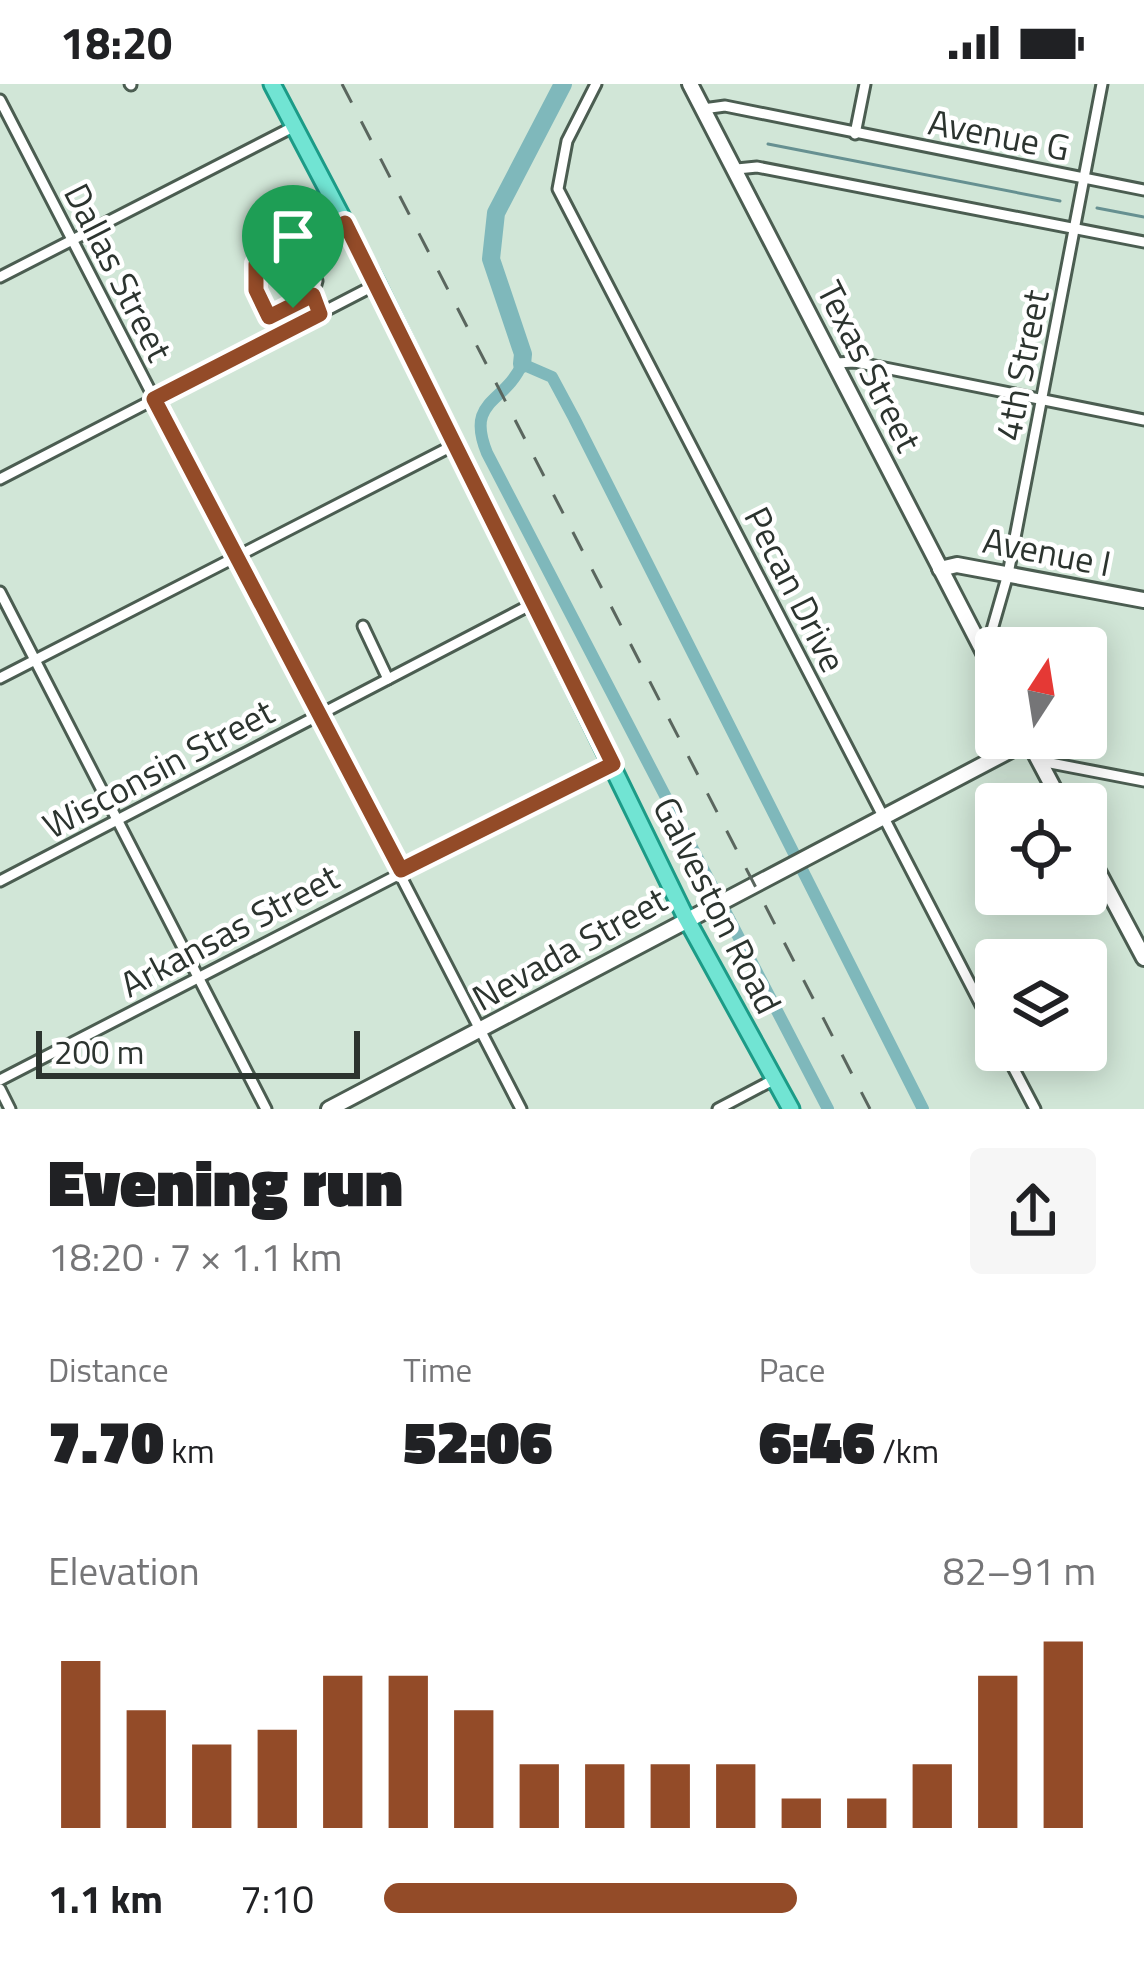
<!DOCTYPE html>
<html lang="en">
<head>
<meta charset="utf-8">
<style>
  :root { --surface:#fff; --page:#f6f6f6; --text:#202124; --muted:#757577; --accent:#934b28 }
  body { margin:0; font-family:"Titillium Web",sans-serif; background:var(--page); color:var(--text); height:100vh; display:flex; flex-direction:column; font-size:45px; white-space:nowrap }
  * { box-sizing:border-box; margin:0 }
  p { font-size:39px; color:var(--muted) }
  .icon { flex:none; width:66px; height:66px; fill:none; stroke:currentColor; stroke-width:2; stroke-linecap:round; stroke-linejoin:round }
  .map { position:relative; height:1025px; overflow:hidden }
  .drawer { display:flex; flex-direction:column; background:var(--surface); flex:1 }
  .drawer>* { flex:none }
  .needle { width:78px; rotate:12deg }
  .fabs { position:absolute; left:975px; top:543px; display:grid; gap:24px }
  .fabs a { display:grid; place-items:center; width:132px; height:132px; border-radius:12px; background:var(--surface); box-shadow:0 6px 30px #0003; font-size:60px }
  .scale { position:absolute; left:36px; bottom:30px; width:324px; box-sizing:border-box; padding-left:12px; border:6px solid #2c342f; border-top:0; font-size:33px; line-height:42px; white-space:nowrap; color:#2c342f; -webkit-text-stroke:9px #fff; paint-order:stroke }
  .pin { position:absolute; display:grid; place-items:center; width:102px; height:102px; color:#fff; margin:-123px -51px; border-radius:50% 50% 50% 0; rotate:-45deg; box-shadow:0 0 12px #0007 }
  .pin .icon { rotate:45deg }
  .round { display:grid; place-items:center; flex:none; width:126px; height:126px; border-radius:12px; background:var(--page) }
  .headline { display:flex; align-items:center; justify-content:space-between; height:204px; padding:0 48px }
  h1 { font-size:66px; font-weight:800; line-height:90px }
  .figures { display:grid; grid-template-columns:repeat(3,1fr); gap:18px; height:204px; padding:12px 48px }
  .figures div { display:grid; align-content:center }
  .figures b { font-size:60px; font-weight:800 }
  .figures small { font-size:33px; font-weight:400 }
  .figures p { font-size:33px }
  .chart { height:336px; padding:24px 48px }
  .chart p { display:flex; justify-content:space-between }
  .chart svg { width:100%; height:216px; margin-top:12px; stroke:var(--accent); stroke-width:6 }
  ul { padding:0 48px; list-style:none; font-size:39px }
  li { display:grid; grid-template-columns:192px 144px 1fr; align-items:center; height:90px }
  li i { height:30px; border-radius:15px; background:var(--accent) }
  .status { display:flex; justify-content:space-between; align-items:center; height:84px; padding:0 60px; background:var(--surface); direction:ltr }
  .status svg { height:33px; fill:currentColor }
  .map>svg:first-child { display:block }
  .lines { fill:none; stroke-linecap:round; stroke-linejoin:round }
  .stream { stroke:#669091; stroke-width:3 }
  .canal { stroke:#7fb8bb; stroke-width:12 }
  .river { stroke:#7fb8bb; stroke-width:18 }
  .street-casing { stroke:#4b5d51; stroke-width:15 }
  .secondary-casing { stroke:#4b5d51; stroke-width:20 }
  .primary-casing { stroke:#1c9b87; stroke-width:21 }
  .street { stroke:#fff; stroke-width:9 }
  .secondary { stroke:#fff; stroke-width:14 }
  .primary { stroke:#71e4d3; stroke-width:15 }
  .rail { stroke:#5a665e; stroke-width:3; stroke-dasharray:21 21; stroke-linecap:butt }
  .route-casing { stroke:#fff; stroke-width:24 }
  .route { stroke:#934b28; stroke-width:15 }
  .labels { text-anchor:middle; dominant-baseline:central; stroke-width:9; stroke-linejoin:round; paint-order:stroke }
  .street-label { font-size:36px; fill:#2c342f; stroke:#fff }
</style>
</head>
<body>
<div class="status"><b>18:20</b><svg viewBox="0 0 49 12"><path d="M0 12V9h3v3zM5 12V6h3v6zM10 12V3h3v9zM15 12V0h3v12zM26 1h20v11H26zM47 4h2v5h-2z"/></svg></div>
<div class="map">
<svg width="1144" height="1025" viewBox="0 0 1144 1025">
  <rect width="100%" height="100%" fill="#d1e6d7"/>
  <g class="lines">
    <g class="stream">
      <path d="M 768,60 L 1060,117"/>
      <path d="M 1097,124 L 1144,133"/>
    </g>
    <path class="canal" d="M 828,1025 L 487,369 C 465,315 505,320 522,280 L 552,293 L 574,334 L 923,1025"/>
    <path class="river" d="M 522,280 L 523,270 L 491,175 L 496,129 L 563,0"/>
    <g class="street-casing">
      <g id="street">
        <path d="M 130,0 L 131,1"/>
        <path d="M 596,0 L 567,57 L 558,105 L 996,950"/>
        <path d="M 0,16 L 521,1025"/>
        <path d="M 703,25 L 725,22 L 1144,106"/>
        <path d="M 855,50 L 865,0"/>
        <path d="M 737,85 L 757,83 L 1144,158"/>
        <path d="M 297,162 L 317,197 L 313,211 L 269,233 L 255,205 L 256,180 L 345,139"/>
        <path d="M 0,193 L 295,42"/>
        <path d="M 836,279 L 855,278 L 1144,336"/>
        <path d="M 0,395 L 377,200"/>
        <path d="M 0,508 L 266,1025"/>
        <path d="M 363,542 L 388,595"/>
        <path d="M 985,570 L 1008,490 L 1102,0"/>
        <path d="M 0,594 L 452,362"/>
        <path d="M 1040,677 L 1144,697"/>
        <path d="M 0,797 L 532,520"/>
        <path d="M 1004,966 L 1035,1025"/>
        <path d="M 0,996 L 613,680"/>
        <path d="M 0,1005 L 10,1025"/>
        <path d="M 718,1025 L 775,995"/>
      </g>
    </g>
    <g class="secondary-casing">
      <g id="secondary">
        <path d="M 690,0 L 996,592"/>
        <path d="M 940,485 L 957,481 L 1144,516"/>
        <path d="M 1027,654 L 1062,720"/>
        <path d="M 1086,765 L 1144,874"/>
        <path d="M 329,1025 L 1028,657"/>
      </g>
    </g>
    <g class="primary-casing">
      <path id="primary" d="M 272,0 L 377,200 L 686,834 L 791,1025"/>
    </g>
    <use href="#street" class="street"/>
    <use href="#secondary" class="secondary"/>
    <use href="#primary" class="primary"/>
    <path class="rail" d="M 342,0 L 870,1025"/>
  </g>
  <g class="lines">
    <g class="route-casing">
      <path id="route" d="M 345,139 L 613,680 L 401,786 L 154,315 L 320,230 L 313,211 L 269,233 L 256,206 L 256,180 Z"/>
    </g>
    <use href="#route" class="route"/>
  </g>
  <g class="labels">
    <g class="street-label">
      <text transform="translate(999 50) rotate(11)">Avenue G</text>
      <text transform="translate(119 188) rotate(63)">Dallas Street</text>
      <text transform="translate(1021 281) rotate(-79)">4th Street</text>
      <text transform="translate(870 282) rotate(63)">Texas Street</text>
      <text transform="translate(1047 467) rotate(11)">Avenue I</text>
      <text transform="translate(796 505) rotate(63)">Pecan Drive</text>
      <text transform="translate(158 684) rotate(-28)">Wisconsin Street</text>
      <text transform="translate(718 821) rotate(63)">Galveston Road</text>
      <text transform="translate(229 846) rotate(-28)">Arkansas Street</text>
      <text transform="translate(569 864) rotate(-29)">Nevada Street</text>
    </g>
  </g>
</svg>
<div class="fabs">
<a><svg class="needle" viewBox="-14 -14 28 28"><path d="M0-13l5 13h-10z" fill="#e53935"/><path d="M0 13l5-13h-10z" fill="#757577"/></svg></a>
<a><svg class="icon" aria-label="locate" viewBox="0 0 24 24"><circle cx="12" cy="12" r="6"/><path d="M12 2v4M12 18v4M2 12h4M18 12h4"/></svg></a>
<a><svg class="icon" aria-label="layers" viewBox="0 0 24 24"><path d="M12 4l9 5-9 5-9-5zM3 14l9 5 9-5"/></svg></a>
</div>
<div class="scale">200 m</div>
<div class="pin" style="left:293px;top:224px;background:#1e9e55"><svg class="icon" aria-label="arrive" viewBox="0 0 24 24"><path d="M6 21V4h12l-3 4 3 4H6"/></svg></div>
</div>
<section class="drawer">
<div class="headline"><div><h1>Evening run</h1><p>18:20 · 7 × 1.1 km</p></div><a class="round"><svg class="icon" aria-label="share" viewBox="0 0 24 24"><path d="M12 15V3M7 8l5-5 5 5M5 13v7h14v-7"/></svg></a></div>
<div class="figures">
<div><p>Distance</p><b>7.70<small> km</small></b></div>
<div><p>Time</p><b>52:06</b></div>
<div><p>Pace</p><b>6:46<small> /km</small></b></div>
</div>
<div class="chart"><p><span>Elevation</span>82–91 m</p>
<svg viewBox="0 0 160 44" preserveAspectRatio="none"><path d="M5 44V10M15 44V20M25 44V27M35 44V24M45 44V13M55 44V13M65 44V20M75 44V31M85 44V31M95 44V31M105 44V31M115 44V38M125 44V38M135 44V31M145 44V13M155 44V6"/></svg>
</div>
<ul>
<li><b>1.1 km</b>7:10<i style="width:58%"></i></li>
</ul>
</section>
</body>
</html>
